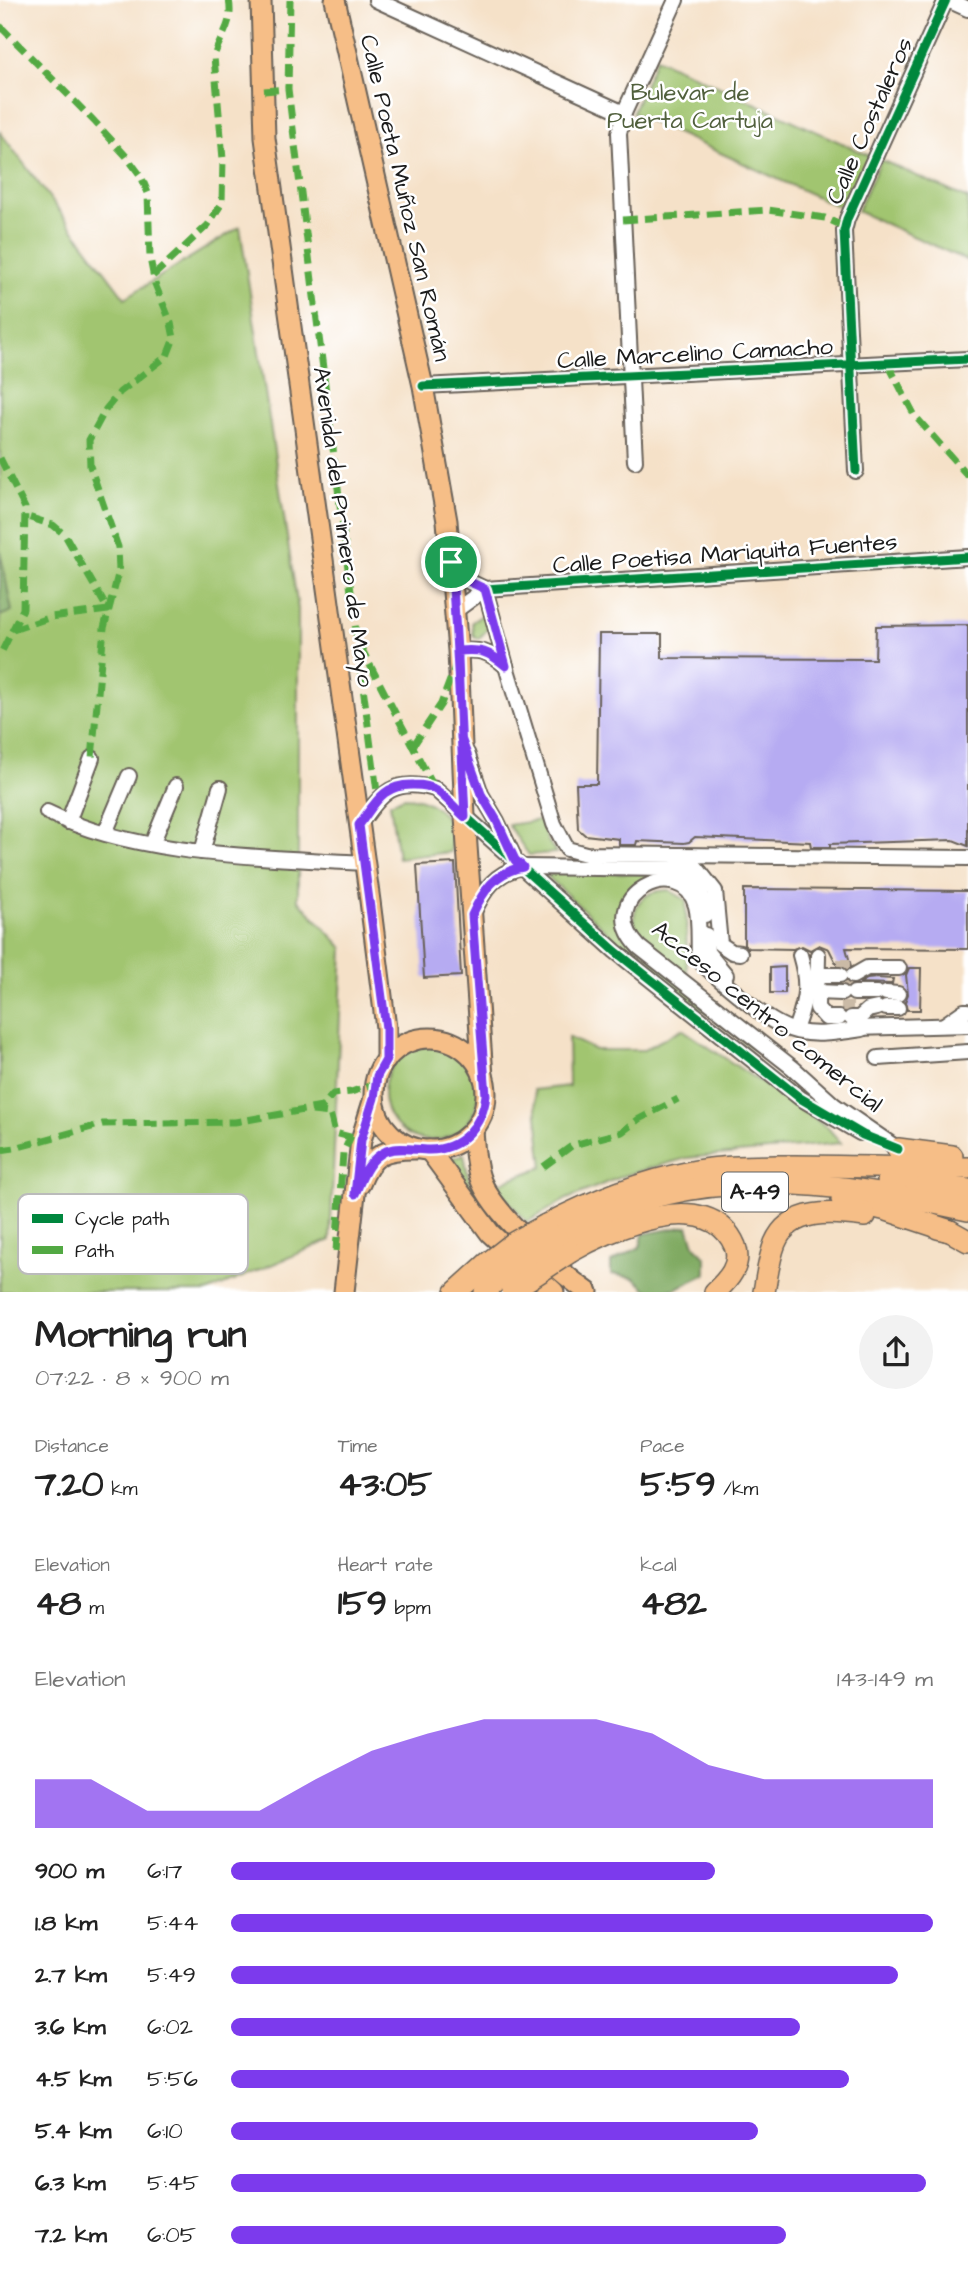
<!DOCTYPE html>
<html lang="en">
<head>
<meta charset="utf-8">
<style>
  :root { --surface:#fff; --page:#f2f2f2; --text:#222; --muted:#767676; --accent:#7c3aed }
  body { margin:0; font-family:"Architects Daughter",sans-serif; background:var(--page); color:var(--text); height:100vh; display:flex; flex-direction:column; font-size:26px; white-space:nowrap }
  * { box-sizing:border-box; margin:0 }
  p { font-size:23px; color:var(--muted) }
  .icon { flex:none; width:38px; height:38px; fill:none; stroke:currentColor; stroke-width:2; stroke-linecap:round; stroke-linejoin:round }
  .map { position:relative; height:1292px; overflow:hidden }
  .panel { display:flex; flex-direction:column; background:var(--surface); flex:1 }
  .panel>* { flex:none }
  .pin { position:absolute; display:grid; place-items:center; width:60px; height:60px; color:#fff; margin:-30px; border:4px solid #fff; border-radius:50%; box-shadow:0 2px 7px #0007 }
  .round { display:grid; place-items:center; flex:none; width:74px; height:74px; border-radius:37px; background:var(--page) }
  .headline { display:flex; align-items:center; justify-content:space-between; height:119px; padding:0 35px }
  h1 { font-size:38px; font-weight:800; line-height:52px }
  .stats { display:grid; grid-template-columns:repeat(3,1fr); gap:10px; height:119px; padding:7px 35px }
  .stats div { display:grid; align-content:center }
  .stats b { font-size:35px; font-weight:800 }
  .stats small { font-size:19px; font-weight:400 }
  .stats p { font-size:19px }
  .chart { height:196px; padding:14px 35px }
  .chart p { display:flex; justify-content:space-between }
  .chart svg { width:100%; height:126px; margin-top:7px; fill:var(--accent); opacity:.7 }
  ul { padding:0 35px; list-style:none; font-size:23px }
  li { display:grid; grid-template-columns:112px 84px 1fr; align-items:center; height:52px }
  li i { height:18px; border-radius:9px; background:var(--accent) }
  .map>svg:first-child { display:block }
  .green { fill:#a1c56f; stroke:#5e7046; stroke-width:2 }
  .forest { fill:#80aa62; stroke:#4e633f; stroke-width:2 }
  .building { fill:#b6abf2 }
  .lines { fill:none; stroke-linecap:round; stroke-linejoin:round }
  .minor-tunnel { stroke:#cabaa6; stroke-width:14; stroke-dasharray:14 7; stroke-linecap:butt }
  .minor-casing { stroke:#686158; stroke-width:18 }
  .major-casing { stroke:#686158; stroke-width:23 }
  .highway-casing { stroke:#686158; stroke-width:24 }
  .minor { stroke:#fff; stroke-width:14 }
  .major { stroke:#f6be87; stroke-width:19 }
  .highway { stroke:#f6be87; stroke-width:21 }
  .highway-bridge-casing { stroke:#686158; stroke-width:24; stroke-linecap:butt }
  .highway-bridge { stroke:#f6be87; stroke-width:21 }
  .quiet { stroke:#52a943; stroke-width:7; stroke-dasharray:14 7; stroke-linecap:butt }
  .cycleway-casing { stroke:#fff; stroke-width:13 }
  .cycleway { stroke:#00873e; stroke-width:9 }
  .route-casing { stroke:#fff; stroke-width:14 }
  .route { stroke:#7c3aed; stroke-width:9 }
  .labels { text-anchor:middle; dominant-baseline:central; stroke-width:5; stroke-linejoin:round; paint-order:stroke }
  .shield { fill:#fff; stroke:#606060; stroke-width:2 }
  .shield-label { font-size:23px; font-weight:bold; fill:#1c1c1c }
  .park-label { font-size:24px; fill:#51603d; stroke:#fff }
  .street-label { font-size:24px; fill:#1c1c1c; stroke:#fff }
  .key { fill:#fff; stroke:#bbb; stroke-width:2 }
  .key-label { font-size:19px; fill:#1c1c1c }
</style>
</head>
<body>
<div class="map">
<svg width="968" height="1292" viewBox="0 0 968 1292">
  <rect width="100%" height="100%" fill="#fff"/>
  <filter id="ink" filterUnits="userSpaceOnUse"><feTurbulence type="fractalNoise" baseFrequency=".0143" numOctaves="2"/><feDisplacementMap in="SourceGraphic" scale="14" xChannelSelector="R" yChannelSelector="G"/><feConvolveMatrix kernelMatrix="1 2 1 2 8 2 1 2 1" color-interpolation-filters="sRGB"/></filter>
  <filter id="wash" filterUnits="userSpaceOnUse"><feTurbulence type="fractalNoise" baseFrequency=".00686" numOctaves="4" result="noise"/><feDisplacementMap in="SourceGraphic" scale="28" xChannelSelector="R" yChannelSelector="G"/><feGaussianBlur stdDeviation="1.57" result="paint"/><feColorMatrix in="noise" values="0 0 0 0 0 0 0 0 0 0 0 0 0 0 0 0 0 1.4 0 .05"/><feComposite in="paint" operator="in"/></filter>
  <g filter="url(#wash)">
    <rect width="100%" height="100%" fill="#f5e1c8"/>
    <g class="green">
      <path d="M 656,58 L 870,156 L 846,210 L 632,113 Z"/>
      <path d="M 0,132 L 125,298 L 240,227 L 298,609 L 298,900 L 343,948 L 330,1240 L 207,1292 L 0,1292 Z"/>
      <path d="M 881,160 L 968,199 L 968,261 L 857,211 Z"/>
      <path d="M 487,612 C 492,625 488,630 478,639 L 473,635 L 472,622 Z"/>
      <path d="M 404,797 C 422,797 446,808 450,828 C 452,835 451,845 451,852 L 398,858 L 390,803 Z"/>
      <path d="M 540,820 L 548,841 L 556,853 L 529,855 L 508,825 Z"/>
      <path d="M 558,872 L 663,873 L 667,877 C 626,878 618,897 623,935 L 788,1070 L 801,1087 L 634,957 L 547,876 Z"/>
      <path d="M 669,890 L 686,900 L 687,980 L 638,937 C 628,909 639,891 669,890 Z"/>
      <path d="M 682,1029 L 828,1128 L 841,1143 L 687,1158 L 625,1175 L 567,1199 L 527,1222 L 494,1185 L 543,1167 L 534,1090 L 569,1086 L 568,1037 L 595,1050 L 644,1050 Z"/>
      <circle cx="431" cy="1093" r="47"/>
      <path d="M 464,1154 L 469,1180 L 504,1228 L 575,1292 C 562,1292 510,1243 500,1231 C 481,1208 465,1183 447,1160 Z"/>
    </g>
    <g class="forest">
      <path d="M 0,551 L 12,611 L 0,616 Z"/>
      <path d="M 688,1226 L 694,1244 L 706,1258 L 706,1274 L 675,1289 L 649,1291 L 634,1278 L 611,1274 L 611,1262 L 640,1247 L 643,1234 Z"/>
    </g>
    <g id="blocks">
      <g class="building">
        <path d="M 968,625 L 968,846 L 953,840 L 830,844 L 830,847 L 811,847 L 810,842 L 695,837 L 689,842 L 684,843 L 637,841 L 636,845 L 619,845 L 619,839 L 585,835 L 578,829 L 576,784 L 597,784 L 599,634 L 662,634 L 662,658 L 875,659 L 876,626 Z"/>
        <path d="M 455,863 L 461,976 L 424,978 L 417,865 Z"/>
        <path d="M 744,889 L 968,891 L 968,949 L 846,948 L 851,966 L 847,969 L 837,965 L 829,949 L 819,945 L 810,950 L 802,946 L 793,949 L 748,948 L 744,945 Z"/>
        <path d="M 785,967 L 785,993 L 770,993 L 770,968 Z"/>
        <path d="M 909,968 L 921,968 L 920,1010 L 907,1010 L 905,1002 L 908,994 L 906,975 Z"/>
        <path d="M 877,978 L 893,979 L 892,984 L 859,983 L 867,979 Z"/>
      </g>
    </g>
  </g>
  <g filter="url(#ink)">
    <use href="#blocks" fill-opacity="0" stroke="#686158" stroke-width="2"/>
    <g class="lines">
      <g class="minor-tunnel">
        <path d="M 837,966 L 850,966"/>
        <path d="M 842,985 L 858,988"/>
        <path d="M 841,1009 L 853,1009"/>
      </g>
      <g class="minor-casing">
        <g id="minor">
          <path d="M 376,0 L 624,113"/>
          <path d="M 948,0 L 968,9"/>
          <path d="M 423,386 L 968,359"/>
          <path d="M 635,461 L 619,133 L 624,113 L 676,0"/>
          <path d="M 856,471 L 844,231 L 847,219 L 946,0"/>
          <path d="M 451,562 L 462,566 L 470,582 L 485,589 L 506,666 L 554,824 L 567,849 L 586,854 L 968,858"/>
          <path d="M 485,589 L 968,557"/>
          <path d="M 455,611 L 485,589"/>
          <path d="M 458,651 C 481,649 488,651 506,666"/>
          <path d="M 467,753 L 481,794 L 497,821 L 513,855"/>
          <path d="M 47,812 C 137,857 265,857 364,863"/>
          <path d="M 68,822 L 92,758"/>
          <path d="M 359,825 C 382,793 393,777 435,789 L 615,951 L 665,991 L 800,1098 L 860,1133"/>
          <path d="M 105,833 L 129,776"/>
          <path d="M 152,844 L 176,786"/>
          <path d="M 202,852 L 220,788"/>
          <path d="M 678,860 L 696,867 L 715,891 L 720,944 L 732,952 L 740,953"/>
          <path d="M 473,914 C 483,890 496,872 523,867 L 671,869 C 694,876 705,891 705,915"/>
          <path d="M 706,935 L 707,952 L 726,975"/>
          <path d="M 818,955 L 817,1008 L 826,1018 L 839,1018"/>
          <path d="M 817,975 L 840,975"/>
          <path d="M 853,976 L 867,968 L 899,968"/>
          <path d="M 817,992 L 842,993"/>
          <path d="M 854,993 L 877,993"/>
          <path d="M 886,993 L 898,994"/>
          <path d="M 886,1008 L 898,1008"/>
          <path d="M 851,1018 L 859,1018 L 868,1010 L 877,1008"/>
          <path d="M 797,1024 C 807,997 808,982 800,955"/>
          <path d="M 944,1025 L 964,1011 L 968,1011"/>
          <path d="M 855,1028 L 968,1025"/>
          <path d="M 862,1029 C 803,1038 789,1037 742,998 C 728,986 713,975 701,962 L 699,955 C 698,939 700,921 696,906 C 682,853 591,896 639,947 L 793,1068 L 834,1105 L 898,1149"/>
          <path d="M 878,1058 L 968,1052"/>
        </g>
      </g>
      <g class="major-casing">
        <g id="major">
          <path d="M 261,0 L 265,138 L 370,901 L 386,1028 L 386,1060"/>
          <path d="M 335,0 L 423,386 L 447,521 L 458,651 L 465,817 L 483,1076"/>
          <circle cx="430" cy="1094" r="56"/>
          <path d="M 473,1130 C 474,1146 475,1163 480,1178 C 491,1212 559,1272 588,1292"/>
          <path d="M 429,1150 L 490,1233 L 554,1292"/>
          <path d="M 360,1184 C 372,1154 383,1149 414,1149"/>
          <path d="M 344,1292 L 361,1140 L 374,1098"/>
        </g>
      </g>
      <g class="highway-casing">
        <g id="highway">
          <path d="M 898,1149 L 952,1156"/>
          <path d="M 888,1180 L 968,1190"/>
          <path d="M 842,1199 L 887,1210 L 950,1231"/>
          <path d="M 546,1225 C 592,1201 639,1182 691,1172 C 719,1166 747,1167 776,1166 C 840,1165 904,1169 968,1168"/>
          <path d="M 938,1228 L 950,1231 L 968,1241"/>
          <path d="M 557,1238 C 591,1220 625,1204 661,1195 C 763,1171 867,1188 968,1210"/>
          <path d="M 570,1252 C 609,1229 709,1184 735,1246 C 742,1265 728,1280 715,1292"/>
          <path d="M 456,1292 L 488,1263"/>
          <path d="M 485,1292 L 500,1276"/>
          <path d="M 764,1292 C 767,1276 769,1258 775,1243 C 790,1207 834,1212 865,1216"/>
        </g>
      </g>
      <use href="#minor" class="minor"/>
      <use href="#major" class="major"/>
      <use href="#highway" class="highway"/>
      <g class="highway-bridge-casing">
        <g id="highway-bridge">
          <path d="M 488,1263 L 515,1242 L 546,1225"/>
          <path d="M 500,1276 L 557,1238"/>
          <path d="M 512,1290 L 570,1252"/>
        </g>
      </g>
      <use href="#highway-bridge" class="highway-bridge"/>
      <g class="quiet">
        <path d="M 290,0 L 288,89 L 357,640 L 435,789"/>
        <path d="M 0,26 L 94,121 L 126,156 L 141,176 L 148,193 L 150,258 L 155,284 L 171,323 L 174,338 L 167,356 L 120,392 L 106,409 L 89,440 L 90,466 L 118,547 L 119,571 L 104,628 L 92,758"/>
        <path d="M 264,91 L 288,89"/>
        <path d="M 623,220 L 768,210 L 825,218 L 845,227"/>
        <path d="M 153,276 L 208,225 L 222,203 L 223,159 L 214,57 C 220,35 234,25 229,0"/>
        <path d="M 888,364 L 915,416 L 968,476"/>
        <path d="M 0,458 L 25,508 L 23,609 L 0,655"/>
        <path d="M 13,630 L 51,617 L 108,610 L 65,535 L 53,525 L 25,516"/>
        <path d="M 358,650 L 378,799"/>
        <path d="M 413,746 L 441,704 L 458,659"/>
        <path d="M 312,1111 L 330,1113 L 335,1133 L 361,1140"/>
        <path d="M 0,1150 L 15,1148 L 103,1124 L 235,1122 L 322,1107 L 333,1094 L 351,1092 L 375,1084"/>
        <path d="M 543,1167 L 573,1145 L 622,1132 L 639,1119 L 678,1099"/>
        <path d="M 336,1251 L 343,1153 L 351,1136"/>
      </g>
      <g class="cycleway-casing">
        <g id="cycleway">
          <path d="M 423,386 L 968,359"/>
          <path d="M 856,471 L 844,231 L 847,219 L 946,0"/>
          <path d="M 451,562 L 462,566 L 470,582 L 485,589 L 968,557"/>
          <path d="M 359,825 C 382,793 393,777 435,789 L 615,951 L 800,1098 L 863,1135 L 898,1149"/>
        </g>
      </g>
      <use href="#cycleway" class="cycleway"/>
    </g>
  </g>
  <g class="lines" filter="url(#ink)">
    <g class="route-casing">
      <path id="route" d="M 451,562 C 458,647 461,732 465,817 C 455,808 446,797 436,790 C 430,786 421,785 414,785 C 383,784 376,802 359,825 L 386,1028 L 386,1060 L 377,1076 L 374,1098 L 361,1140 L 355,1194 C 362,1178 368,1159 386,1151 C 399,1146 416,1150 429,1150 C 461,1150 483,1125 486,1095 L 472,915 C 483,891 495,872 523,867 L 515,860 L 497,821 L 481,794 L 461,738 L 458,659 L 458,651 C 481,649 488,651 506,666 L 485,589 L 470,582 L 463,566 L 451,562"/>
    </g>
    <use href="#route" class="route"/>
  </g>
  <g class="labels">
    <rect class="shield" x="722" y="1172.5" width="66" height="39" rx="5"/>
    <g class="shield-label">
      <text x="755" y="1192">A-49</text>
    </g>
    <g class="park-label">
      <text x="690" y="93">Bulevar de<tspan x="690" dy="28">Puerta Cartuja</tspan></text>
    </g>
    <g class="street-label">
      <text transform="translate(870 121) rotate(-66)">Calle Costaleros</text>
      <text transform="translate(405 198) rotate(77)">Calle Poeta Muñoz San Román</text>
      <text transform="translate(695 354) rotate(-3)">Calle Marcelino Camacho</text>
      <text transform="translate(343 527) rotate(82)">Avenida del Primero de Mayo</text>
      <text transform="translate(725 554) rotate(-4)">Calle Poetisa Mariquita Fuentes</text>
      <text transform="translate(767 1017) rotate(39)">Acceso centro comercial</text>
    </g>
  </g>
  <rect x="18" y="1194" width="230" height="80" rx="10" class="key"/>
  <rect x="32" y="1214" width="31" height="9" fill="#00873e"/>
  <rect x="32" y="1246" width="31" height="8" fill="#52a943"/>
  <g class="key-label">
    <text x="75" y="1225">Cycle path</text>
    <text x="75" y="1257">Path</text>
  </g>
</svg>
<div class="pin" style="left:451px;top:562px;background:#1e9e55"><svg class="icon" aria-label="arrive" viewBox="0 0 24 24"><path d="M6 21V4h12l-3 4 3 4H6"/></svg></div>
</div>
<section class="panel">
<div class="headline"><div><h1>Morning run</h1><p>07:22 · 8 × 900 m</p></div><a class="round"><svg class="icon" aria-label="share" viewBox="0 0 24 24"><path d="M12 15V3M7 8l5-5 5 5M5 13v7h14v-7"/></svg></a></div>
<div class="stats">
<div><p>Distance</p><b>7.20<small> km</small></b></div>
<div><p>Time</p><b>43:05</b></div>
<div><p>Pace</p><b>5:59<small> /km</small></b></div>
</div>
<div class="stats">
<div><p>Elevation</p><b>48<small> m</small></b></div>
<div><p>Heart rate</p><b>159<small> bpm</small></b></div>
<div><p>kcal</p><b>482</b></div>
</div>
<div class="chart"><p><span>Elevation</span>143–149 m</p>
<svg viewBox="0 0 160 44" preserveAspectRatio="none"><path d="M0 44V27L10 27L20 38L30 38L40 38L50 27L60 17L70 11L80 6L90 6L100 6L110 11L120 22L130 27L140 27L150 27L160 27V44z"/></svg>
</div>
<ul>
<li><b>900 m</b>6:17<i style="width:69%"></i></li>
<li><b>1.8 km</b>5:44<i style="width:100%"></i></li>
<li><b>2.7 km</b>5:49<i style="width:95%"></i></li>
<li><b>3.6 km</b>6:02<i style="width:81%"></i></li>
<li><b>4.5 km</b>5:56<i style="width:88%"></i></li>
<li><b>5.4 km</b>6:10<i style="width:75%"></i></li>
<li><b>6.3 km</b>5:45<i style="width:99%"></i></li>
<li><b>7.2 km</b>6:05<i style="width:79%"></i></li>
</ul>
</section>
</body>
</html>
